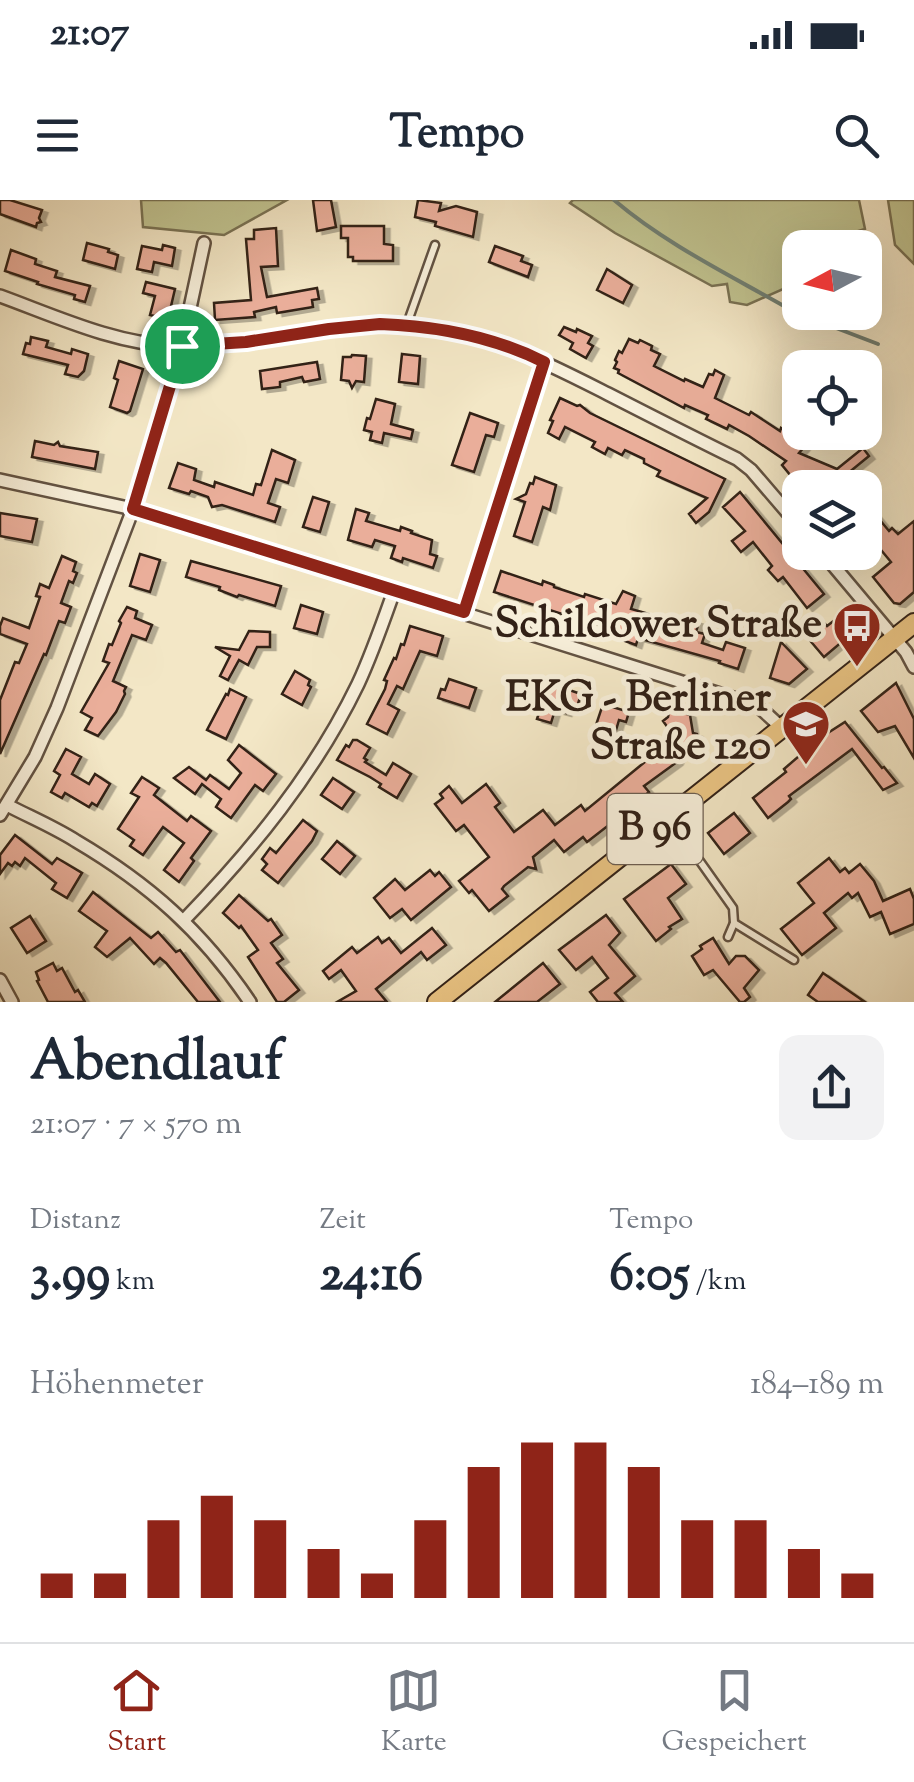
<!DOCTYPE html>
<html lang="de">
<head>
<meta charset="utf-8">
<style>
  :root { --surface:#fff; --page:#f2f2f3; --text:#1f2937; --muted:#747a83; --line:#e0e1e3; --accent:#8f2418 }
  body { margin:0; font-family:"Sorts Mill Goudy",serif; background:var(--page); color:var(--text); height:100vh; display:flex; flex-direction:column; font-size:38px; white-space:nowrap }
  * { box-sizing:border-box; margin:0 }
  p { font-size:32px; color:var(--muted) }
  .icon { flex:none; width:55px; height:55px; fill:none; stroke:currentColor; stroke-width:2; stroke-linecap:round; stroke-linejoin:round }
  .map { position:relative; height:802px; overflow:hidden }
  .drawer { display:flex; flex-direction:column; background:var(--surface); flex:1 }
  .drawer>* { flex:none }
  .needle { width:65px; rotate:263deg }
  .buttons { position:absolute; left:782px; top:30px; display:grid; gap:20px }
  .buttons a { display:grid; place-items:center; width:100px; height:100px; border-radius:20px; background:var(--surface); box-shadow:0 10px 40px #0002; font-size:50px }
  .pin { position:absolute; display:grid; place-items:center; width:85px; height:85px; color:#fff; margin:-42px; border:5px solid #fff; border-radius:50%; box-shadow:0 2px 10px #0007 }
  .round { display:grid; place-items:center; flex:none; width:105px; height:105px; border-radius:20px; background:var(--page) }
  .overview { display:flex; align-items:center; justify-content:space-between; height:170px; padding:0 30px }
  h1 { font-size:55px; font-weight:700; line-height:75px }
  .metrics { display:grid; grid-template-columns:repeat(3,1fr); gap:15px; height:170px; padding:10px 30px }
  .metrics div { display:grid; align-content:center }
  .metrics b { font-size:50px; font-weight:700 }
  .metrics small { font-size:28px; font-weight:400 }
  .metrics p { font-size:28px }
  .chart { height:280px; padding:20px 30px }
  .chart p { display:flex; justify-content:space-between }
  .chart svg { width:100%; height:180px; margin-top:10px; stroke:var(--accent); stroke-width:6 }
  .status { display:flex; justify-content:space-between; align-items:center; height:70px; padding:0 50px; background:var(--surface); direction:ltr }
  .status svg { height:28px; fill:currentColor }
  header { display:flex; justify-content:space-between; align-items:center; height:130px; padding:0 30px; background:var(--surface); font-size:45px; font-weight:700 }
  .tabs { display:flex; justify-content:space-around; align-items:center; height:140px; border-top:2px solid var(--line); background:var(--surface); font-size:28px; color:var(--muted) }
  .tabs a { display:grid; justify-items:center; gap:5px }
  .tabs .on { color:var(--accent) }
  .map>svg:first-child { display:block }
  .green { fill:#c1c491; stroke:#797254; stroke-width:2.5 }
  .lines { fill:none; stroke-linecap:round; stroke-linejoin:round }
  .stream { stroke:#718074; stroke-width:4 }
  .building { fill:#eaae9a; stroke:#312016; stroke-width:2.5; filter:url(#shadow) }
  .service-casing { stroke:#625242; stroke-width:11 }
  .minor-casing { stroke:#625242; stroke-width:16 }
  .primary-casing { stroke:#312016; stroke-width:22 }
  .service { stroke:#f7efda; stroke-width:6 }
  .minor { stroke:#f7efda; stroke-width:11 }
  .primary { stroke:#eac483; stroke-width:18 }
  .route-casing { stroke:#fff; stroke-width:20 }
  .route { stroke:#8f2418; stroke-width:12 }
  .labels { text-anchor:middle; dominant-baseline:central; stroke-width:10; stroke-linejoin:round; paint-order:stroke }
  .shield { fill:#f7efda; stroke:#6c5e51; stroke-width:2.5 }
  .shield-label { font-size:40px; font-weight:bold; fill:#312016 }
  .poi-label { font-size:42px; font-weight:bold; fill:#312016; stroke:#f7efda; text-anchor:end }
</style>
</head>
<body>
<div class="status"><b>21:07</b><svg viewBox="0 0 49 12"><path d="M0 12V9h3v3zM5 12V6h3v6zM10 12V3h3v9zM15 12V0h3v12zM26 1h20v11H26zM47 4h2v5h-2z"/></svg></div>
<header><svg class="icon" aria-label="menu" viewBox="0 0 24 24"><path d="M4 6h16M4 12h16M4 18h16"/></svg>Tempo<svg class="icon" aria-label="search" viewBox="0 0 24 24"><circle cx="10" cy="10" r="6"/><path d="M15 15l6 6"/></svg></header>
<div class="map">
<svg width="914" height="802" viewBox="0 0 914 802">
  <defs>
    <filter id="shadow"><feDropShadow dx="5.5" dy="3" stdDeviation="0" flood-color="#0004"/></filter>
  </defs>
  <rect width="100%" height="100%" fill="#f3e7c6"/>
  <filter id="stains"><feTurbulence type="fractalNoise" baseFrequency=".002" numOctaves="4"/><feColorMatrix values="0 0 0 0 .2 0 0 0 0 .09 0 0 0 0 .02 0 0 0 .5 -.17"/></filter>
  <radialGradient id="worn" r=".72"><stop offset=".6" stop-color="#630" stop-opacity="0"/><stop offset="1" stop-color="#630" stop-opacity=".3"/></radialGradient>
  <g class="green">
    <path d="M 141,0 L 287,0 L 224,35 L 143,27 Z"/>
    <path d="M 573,0 L 859,0 L 865,29 L 835,38 L 828,47 L 800,48 L 799,91 L 783,89 L 747,105 L 730,102 L 727,84 L 712,86 L 615,33 L 570,3 Z"/>
    <path d="M 888,0 L 914,0 L 914,64 L 895,45 Z"/>
  </g>
  <g class="lines">
    <g class="stream">
      <path d="M 614,0 C 668,46 734,77 796,113"/>
      <path d="M 802,115 L 878,144"/>
    </g>
  </g>
  <g class="building">
    <path d="M 0,0 L 10,0 L 42,10 L 39,18 L 41,22 L 37,23 L 36,27 L 0,14 Z"/>
    <path d="M 313,0 L 331,0 L 336,27 L 317,31 Z"/>
    <path d="M 418,0 L 441,3 L 439,11 L 456,6 L 477,12 L 473,37 L 435,26 L 436,22 L 415,17 Z"/>
    <path d="M 341,26 L 384,26 L 384,44 L 393,45 L 393,61 L 353,61 L 353,57 L 348,57 L 348,38 L 341,38 Z"/>
    <path d="M 276,28 L 278,66 L 261,67 L 267,97 L 317,88 L 319,99 L 312,100 L 313,107 L 277,113 L 276,107 L 254,112 L 255,117 L 215,120 L 214,103 L 251,100 L 246,39 L 254,39 L 254,30 Z"/>
    <path d="M 87,43 L 109,49 L 108,52 L 118,55 L 115,69 L 83,60 Z"/>
    <path d="M 163,45 L 175,48 L 172,66 L 154,62 L 152,72 L 137,69 L 142,46 L 162,50 Z"/>
    <path d="M 495,46 L 523,56 L 521,61 L 532,65 L 528,77 L 489,62 Z"/>
    <path d="M 11,50 L 36,59 L 35,64 L 57,71 L 55,77 L 90,86 L 85,102 L 74,99 L 75,95 L 37,84 L 38,82 L 5,71 Z"/>
    <path d="M 607,69 L 632,85 L 623,103 L 597,90 Z"/>
    <path d="M 146,82 L 175,89 L 168,119 L 150,115 L 155,96 L 143,93 Z"/>
    <path d="M 564,127 L 576,132 L 577,129 L 592,136 L 588,143 L 593,146 L 586,158 L 570,149 L 573,143 L 559,135 Z"/>
    <path d="M 31,137 L 48,141 L 46,147 L 71,154 L 72,149 L 88,154 L 84,171 L 78,177 L 65,174 L 68,165 L 23,154 L 26,143 L 30,144 Z"/>
    <path d="M 629,139 L 638,143 L 640,140 L 652,146 L 651,150 L 660,154 L 654,166 L 684,181 L 685,179 L 703,187 L 709,174 L 713,175 L 715,170 L 724,175 L 715,198 L 749,215 L 751,212 L 780,231 L 781,228 L 790,234 L 800,224 L 800,232 L 817,232 L 799,253 L 837,269 L 863,248 L 869,256 L 830,288 L 800,287 L 782,265 L 786,261 L 749,236 L 729,225 L 727,229 L 706,219 L 708,215 L 685,205 L 684,208 L 618,173 L 619,170 L 614,168 L 617,162 L 615,160 L 619,151 L 622,153 Z"/>
    <path d="M 402,154 L 420,156 L 418,184 L 399,182 Z"/>
    <path d="M 352,155 L 366,156 L 364,182 L 356,181 L 352,188 L 349,181 L 341,180 L 343,157 L 351,157 Z"/>
    <path d="M 119,161 L 143,169 L 130,211 L 127,213 L 110,207 L 118,180 L 114,178 Z"/>
    <path d="M 317,162 L 320,179 L 304,182 L 302,177 L 280,182 L 280,187 L 262,189 L 260,171 Z"/>
    <path d="M 560,198 L 577,206 L 580,205 L 590,213 L 725,279 L 709,312 L 696,323 L 689,314 L 707,298 L 657,276 L 660,271 L 644,263 L 644,259 L 625,250 L 622,255 L 608,248 L 605,254 L 592,247 L 595,242 L 565,227 L 559,239 L 548,233 L 553,221 L 550,220 Z"/>
    <path d="M 376,199 L 395,204 L 391,224 L 413,230 L 411,239 L 384,233 L 382,243 L 370,240 L 372,232 L 364,230 L 367,218 L 370,219 Z"/>
    <path d="M 470,213 L 498,223 L 494,237 L 486,235 L 474,272 L 452,265 Z"/>
    <path d="M 35,241 L 54,245 L 58,242 L 60,246 L 98,252 L 95,269 L 32,257 Z"/>
    <path d="M 272,250 L 295,260 L 288,283 L 276,279 L 268,303 L 280,307 L 275,322 L 222,305 L 212,307 L 208,297 L 191,291 L 189,294 L 169,288 L 178,263 L 196,269 L 194,280 L 214,287 L 215,282 L 253,295 L 256,284 L 261,285 Z"/>
    <path d="M 535,277 L 556,285 L 550,310 L 543,307 L 532,342 L 514,336 L 525,302 L 516,299 L 526,294 L 530,283 L 533,284 Z"/>
    <path d="M 740,292 L 824,394 L 807,408 L 783,377 L 778,381 L 768,370 L 772,366 L 753,342 L 741,352 L 732,341 L 745,331 L 723,307 Z"/>
    <path d="M 313,297 L 329,302 L 320,332 L 303,327 Z"/>
    <path d="M 865,302 L 889,331 L 892,328 L 898,334 L 914,321 L 914,392 L 900,404 L 894,403 L 873,377 L 891,362 L 876,344 L 865,352 Z"/>
    <path d="M 356,309 L 369,313 L 366,321 L 400,331 L 401,327 L 412,331 L 411,333 L 432,340 L 430,354 L 437,356 L 433,368 L 403,358 L 402,362 L 391,358 L 395,346 L 375,340 L 372,347 L 348,340 Z"/>
    <path d="M 0,313 L 37,319 L 32,342 L 0,336 Z"/>
    <path d="M 140,354 L 160,360 L 150,392 L 130,386 Z"/>
    <path d="M 62,356 L 76,362 L 73,371 L 77,373 L 73,383 L 69,381 L 61,403 L 71,407 L 65,423 L 59,421 L 46,455 L 44,454 L 0,554 L 0,500 L 15,462 L 19,463 L 27,444 L 0,434 L 0,426 L 3,418 L 29,428 L 40,397 L 36,396 L 40,384 L 49,388 Z"/>
    <path d="M 191,361 L 281,386 L 275,406 L 239,395 L 237,397 L 219,390 L 220,387 L 186,377 Z"/>
    <path d="M 501,371 L 542,385 L 543,381 L 554,385 L 554,387 L 584,397 L 585,394 L 616,404 L 623,391 L 635,396 L 631,409 L 656,416 L 659,415 L 687,426 L 690,419 L 699,422 L 696,432 L 705,434 L 702,443 L 723,450 L 726,442 L 745,448 L 738,469 L 719,463 L 720,461 L 638,438 L 636,445 L 625,441 L 627,435 L 584,419 L 585,416 L 564,410 L 562,414 L 494,392 Z"/>
    <path d="M 301,405 L 323,412 L 317,434 L 294,428 Z"/>
    <path d="M 127,407 L 137,411 L 135,418 L 152,425 L 146,440 L 132,435 L 113,481 L 126,487 L 124,491 L 125,494 L 116,512 L 98,536 L 85,530 L 92,518 L 81,512 L 109,463 L 103,461 L 109,444 L 112,445 L 121,423 L 119,421 Z"/>
    <path d="M 836,419 L 840,422 L 843,420 L 851,429 L 847,432 L 850,435 L 824,457 L 807,437 L 824,423 L 827,426 Z"/>
    <path d="M 410,426 L 443,436 L 437,456 L 420,451 L 403,489 L 397,486 L 388,504 L 399,510 L 387,534 L 367,524 L 385,489 L 387,481 L 384,480 L 394,458 L 396,459 L 401,444 L 404,445 Z"/>
    <path d="M 249,431 L 270,432 L 270,447 L 257,447 L 248,465 L 239,460 L 228,480 L 220,476 L 230,456 L 215,447 L 239,450 Z"/>
    <path d="M 781,442 L 807,469 L 789,484 L 770,478 Z"/>
    <path d="M 295,471 L 310,480 L 308,485 L 311,487 L 302,505 L 282,494 Z"/>
    <path d="M 449,479 L 476,488 L 469,508 L 438,498 L 441,489 L 445,490 Z"/>
    <path d="M 549,483 L 581,494 L 576,510 L 568,507 L 566,513 L 555,510 L 551,523 L 537,519 Z"/>
    <path d="M 896,483 L 914,519 L 914,558 L 895,526 L 878,532 L 861,511 Z"/>
    <path d="M 230,489 L 246,497 L 226,539 L 207,530 L 226,494 L 228,495 Z"/>
    <path d="M 603,504 L 629,512 L 626,522 L 619,520 L 612,544 L 592,537 Z"/>
    <path d="M 670,508 L 690,515 L 693,533 L 697,534 L 699,541 L 680,555 L 677,562 L 644,586 L 649,592 L 644,596 L 645,597 L 587,642 L 583,637 L 564,652 L 554,640 L 533,657 L 536,669 L 528,667 L 504,686 L 502,689 L 508,696 L 489,711 L 472,690 L 469,693 L 459,681 L 489,657 L 464,625 L 456,631 L 435,604 L 443,598 L 440,594 L 449,586 L 462,603 L 486,584 L 500,603 L 495,607 L 514,632 L 543,610 L 555,625 L 581,605 L 585,611 L 646,561 L 641,555 L 671,532 L 663,521 L 668,517 Z"/>
    <path d="M 845,522 L 882,568 L 884,567 L 897,583 L 883,590 L 852,549 L 789,596 L 791,599 L 788,602 L 768,618 L 753,598 L 786,572 L 784,569 L 820,538 Z"/>
    <path d="M 353,540 L 357,540 L 370,548 L 364,558 L 367,560 L 365,562 L 386,575 L 393,563 L 411,574 L 397,598 L 379,587 L 381,584 L 370,577 L 337,560 L 346,545 L 349,547 Z"/>
    <path d="M 239,545 L 276,574 L 263,591 L 255,585 L 231,618 L 216,607 L 221,599 L 202,584 L 195,594 L 174,578 L 189,567 L 206,580 L 210,575 L 229,589 L 241,573 L 228,560 Z"/>
    <path d="M 66,549 L 81,557 L 72,574 L 89,584 L 95,574 L 110,584 L 97,606 L 92,603 L 89,607 L 65,593 L 62,598 L 51,592 L 60,575 L 54,571 Z"/>
    <path d="M 142,577 L 159,588 L 154,595 L 187,621 L 191,616 L 211,631 L 191,658 L 194,661 L 179,682 L 164,670 L 184,643 L 163,627 L 143,655 L 130,646 L 134,640 L 118,629 L 139,597 L 131,593 Z"/>
    <path d="M 333,578 L 354,592 L 342,609 L 321,595 Z"/>
    <path d="M 734,613 L 750,633 L 724,654 L 708,633 Z"/>
    <path d="M 303,620 L 317,631 L 312,641 L 278,683 L 262,670 L 267,664 L 262,659 L 270,648 L 276,653 Z"/>
    <path d="M 15,635 L 52,664 L 57,658 L 82,673 L 67,698 L 52,689 L 56,683 L 25,658 L 20,666 L 15,662 L 12,666 L 8,663 L 0,674 L 0,655 Z"/>
    <path d="M 337,641 L 355,656 L 340,674 L 322,659 Z"/>
    <path d="M 829,658 L 840,672 L 845,668 L 849,673 L 860,664 L 874,681 L 883,701 L 910,689 L 914,699 L 914,724 L 890,734 L 881,712 L 870,717 L 858,693 L 852,698 L 848,693 L 824,713 L 836,728 L 802,755 L 781,729 L 814,703 L 798,683 Z"/>
    <path d="M 671,664 L 686,684 L 668,698 L 682,719 L 669,727 L 671,729 L 656,741 L 624,699 Z"/>
    <path d="M 430,670 L 435,676 L 439,672 L 451,687 L 411,720 L 402,709 L 390,718 L 374,698 L 395,679 L 405,690 Z"/>
    <path d="M 93,692 L 151,738 L 158,732 L 176,752 L 180,750 L 220,802 L 198,802 L 166,763 L 160,758 L 154,764 L 130,738 L 107,757 L 95,747 L 107,731 L 79,711 Z"/>
    <path d="M 239,695 L 268,721 L 271,719 L 282,735 L 271,743 L 283,759 L 277,763 L 299,790 L 284,802 L 277,802 L 248,757 L 258,750 L 241,726 L 239,728 L 223,713 Z"/>
    <path d="M 606,715 L 620,733 L 609,745 L 635,776 L 615,793 L 623,802 L 598,802 L 590,792 L 608,778 L 592,757 L 576,770 L 559,750 Z"/>
    <path d="M 30,716 L 46,741 L 27,753 L 11,728 Z"/>
    <path d="M 432,728 L 446,745 L 427,760 L 421,752 L 376,789 L 387,802 L 337,802 L 356,791 L 341,770 L 329,779 L 323,771 L 352,747 L 357,753 L 378,737 L 382,743 L 389,738 L 401,753 Z"/>
    <path d="M 713,738 L 729,764 L 736,756 L 745,756 L 759,770 L 744,788 L 750,797 L 744,802 L 740,802 L 713,770 L 704,775 L 692,756 L 702,749 L 700,746 Z"/>
    <path d="M 53,763 L 57,771 L 62,768 L 75,792 L 78,790 L 85,802 L 48,802 L 37,781 L 39,780 L 36,772 Z"/>
    <path d="M 543,763 L 560,784 L 537,802 L 495,802 Z"/>
    <path d="M 823,773 L 865,802 L 818,802 L 808,795 Z"/>
  </g>
  <g class="lines">
    <g class="service-casing">
      <g id="service">
        <path d="M 407,124 L 435,45"/>
        <path d="M 670,619 L 733,708 L 734,723 L 728,737"/>
        <path d="M 734,723 L 794,760"/>
      </g>
    </g>
    <g class="minor-casing">
      <g id="minor">
        <path d="M 0,96 C 55,116 115,144 174,146 C 253,149 330,118 409,125 C 488,132 539,159 608,194 C 651,216 694,238 737,259 L 751,270 L 800,327"/>
        <path d="M 0,280 L 133,309 L 758,506 L 782,528"/>
        <path d="M 822,352 L 906,452 L 914,467"/>
        <path d="M 464,412 L 543,162"/>
        <path d="M 7,605 C 30,617 54,627 76,641 C 149,684 202,731 250,802"/>
        <path d="M 0,615 L 35,557 L 57,508 L 133,309 L 179,159 L 204,43"/>
        <path d="M 184,720 C 252,650 315,573 358,484 C 372,454 383,422 394,391"/>
        <path d="M 0,780 L 12,802"/>
      </g>
    </g>
    <g class="primary-casing">
      <path id="primary" d="M 437,802 L 914,423"/>
    </g>
    <use href="#service" class="service"/>
    <use href="#minor" class="minor"/>
    <use href="#primary" class="primary"/>
  </g>
  <g class="lines">
    <g class="route-casing">
      <path id="route" d="M 380,124 C 437,126 492,136 544,162 L 464,412 L 133,309 L 182,146 L 246,142 L 329,129 Z"/>
    </g>
    <use href="#route" class="route"/>
  </g>
  <defs>
    <g id="bus-pin" transform="scale(2.5)"><path d="M0 17L-7.5 6A9.5 9.5 0 1 1 7.5 6Z" fill="#8f2418" stroke="#f7efda"/><path d="M-5-6H5V4H4V6H2V4H-2V6H-4V4H-5ZM-3.5-4V0h7V-4ZM-3.5 1.2v1.5H-2V1.2ZM2 1.2v1.5H3.5V1.2Z" fill="#fff"/></g>
    <g id="school-pin" transform="scale(2.5)"><path d="M0 17L-7.5 6A9.5 9.5 0 1 1 7.5 6Z" fill="#8f2418" stroke="#f7efda"/><path d="M0-5L7-2L0 1L-7-2ZM-4 1L0 2.5L4 1V4Q0 6-4 4Z" fill="#fff"/></g>
  </defs>
  <g fill-rule="evenodd">
    <use href="#bus-pin" x="857" y="426"/>
    <use href="#school-pin" x="806" y="524"/>
  </g>
  <g class="labels">
    <rect class="shield" x="607.5" y="594" width="95" height="70" rx="8"/>
    <g class="shield-label">
      <text x="655" y="629">B 96</text>
    </g>
    <g class="poi-label">
      <text x="822" y="426">Schildower Straße</text>
      <text x="771" y="500">EKG - Berliner<tspan x="771" dy="48">Straße 120</tspan></text>
    </g>
  </g>
  <rect width="100%" height="100%" filter="url(#stains)"/>
  <rect width="100%" height="100%" fill="url(#worn)"/>
</svg>
<div class="buttons">
<a><svg class="needle" viewBox="-14 -14 28 28"><path d="M0-13l5 13h-10z" fill="#e53935"/><path d="M0 13l5-13h-10z" fill="#747a83"/></svg></a>
<a><svg class="icon" aria-label="locate" viewBox="0 0 24 24"><circle cx="12" cy="12" r="6"/><path d="M12 2v4M12 18v4M2 12h4M18 12h4"/></svg></a>
<a><svg class="icon" aria-label="layers" viewBox="0 0 24 24"><path d="M12 4l9 5-9 5-9-5zM3 14l9 5 9-5"/></svg></a>
</div>
<div class="pin" style="left:182px;top:146px;background:#1e9e55"><svg class="icon" aria-label="arrive" viewBox="0 0 24 24"><path d="M6 21V4h12l-3 4 3 4H6"/></svg></div>
</div>
<section class="drawer">
<div class="overview"><div><h1>Abendlauf</h1><p>21:07 · 7 × 570 m</p></div><a class="round"><svg class="icon" aria-label="share" viewBox="0 0 24 24"><path d="M12 15V3M7 8l5-5 5 5M5 13v7h14v-7"/></svg></a></div>
<div class="metrics">
<div><p>Distanz</p><b>3.99<small> km</small></b></div>
<div><p>Zeit</p><b>24:16</b></div>
<div><p>Tempo</p><b>6:05<small> /km</small></b></div>
</div>
<div class="chart"><p><span>Höhenmeter</span>184–189 m</p>
<svg viewBox="0 0 160 44" preserveAspectRatio="none"><path d="M5 44V38M15 44V38M25 44V25M35 44V19M45 44V25M55 44V32M65 44V38M75 44V25M85 44V12M95 44V6M105 44V6M115 44V12M125 44V25M135 44V25M145 44V32M155 44V38"/></svg>
</div>
</section>
<nav class="tabs">
<a class="on"><svg class="icon" aria-label="home" viewBox="0 0 24 24"><path d="M3 11l9-7 9 7M6 9v11h12V9"/></svg>Start</a>
<a><svg class="icon" aria-label="map" viewBox="0 0 24 24"><path d="M3 6l6-2 6 2 6-2v14l-6 2-6-2-6 2zM9 4v14M15 6v14"/></svg>Karte</a>
<a><svg class="icon" aria-label="saved" viewBox="0 0 24 24"><path d="M7 4h10v16l-5-4-5 4z"/></svg>Gespeichert</a>
</nav>
</body>
</html>
